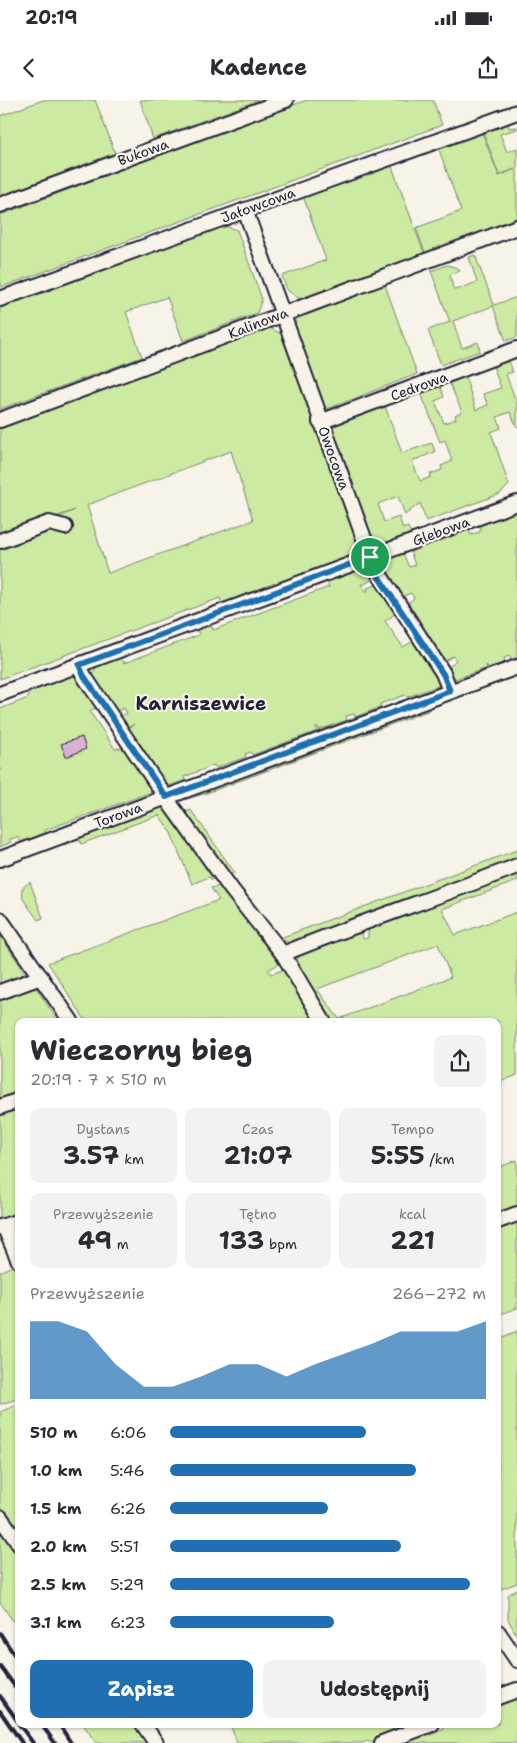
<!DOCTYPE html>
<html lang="pl">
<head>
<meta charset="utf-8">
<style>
  :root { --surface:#fff; --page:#f2f2f3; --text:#2b2b33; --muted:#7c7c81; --accent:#1f6fb2 }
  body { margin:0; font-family:"Shantell Sans",sans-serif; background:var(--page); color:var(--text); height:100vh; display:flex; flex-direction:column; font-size:19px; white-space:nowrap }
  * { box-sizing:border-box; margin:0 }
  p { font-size:16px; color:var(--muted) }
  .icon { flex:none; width:28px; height:28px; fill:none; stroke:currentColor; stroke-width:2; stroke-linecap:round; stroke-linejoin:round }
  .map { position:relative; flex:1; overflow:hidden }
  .sheet { position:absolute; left:15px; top:918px; width:486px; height:710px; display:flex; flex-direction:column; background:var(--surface); border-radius:10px; box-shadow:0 1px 4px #0004 }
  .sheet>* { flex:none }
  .pin { position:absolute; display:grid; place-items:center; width:42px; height:42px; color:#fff; margin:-21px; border:2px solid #fff; border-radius:50%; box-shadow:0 1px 5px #0007 }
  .round { display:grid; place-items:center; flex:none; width:52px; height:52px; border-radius:10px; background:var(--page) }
  .head { display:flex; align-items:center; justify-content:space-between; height:85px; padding:0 15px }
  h1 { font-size:28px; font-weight:700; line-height:38px }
  .figures { display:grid; grid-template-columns:repeat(3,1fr); gap:8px; height:85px; padding:5px 15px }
  .figures div { display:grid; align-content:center; border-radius:10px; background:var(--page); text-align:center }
  .figures b { font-size:25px; font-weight:700 }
  .figures small { font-size:14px; font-weight:400 }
  .figures p { font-size:14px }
  .chart { height:140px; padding:10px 15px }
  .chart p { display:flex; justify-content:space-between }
  .chart svg { width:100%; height:90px; margin-top:5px; fill:var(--accent); opacity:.7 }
  .cta { display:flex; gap:10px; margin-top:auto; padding:10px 15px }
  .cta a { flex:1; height:58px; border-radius:10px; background:var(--accent); color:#fff; font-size:20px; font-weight:700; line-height:58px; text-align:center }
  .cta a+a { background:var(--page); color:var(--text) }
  ul { padding:0 15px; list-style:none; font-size:16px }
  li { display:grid; grid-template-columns:80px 60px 1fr; align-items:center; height:38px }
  li i { height:12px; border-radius:6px; background:var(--accent) }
  .status { display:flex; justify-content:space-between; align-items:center; height:35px; padding:0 25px; background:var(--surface); direction:ltr }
  .status svg { height:14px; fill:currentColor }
  header { display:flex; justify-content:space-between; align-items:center; height:65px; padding:0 15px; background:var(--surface); font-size:22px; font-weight:700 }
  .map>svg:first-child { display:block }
  .green { fill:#cceaa1; stroke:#77866e; fill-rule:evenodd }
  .building { fill:#dcb0d4; stroke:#22223b }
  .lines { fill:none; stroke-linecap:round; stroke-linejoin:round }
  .minor-casing { stroke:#22223b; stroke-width:18 }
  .minor { stroke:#f7f3e8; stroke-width:14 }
  .rail { stroke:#22223b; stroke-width:4 }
  .route-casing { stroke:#fff; stroke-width:10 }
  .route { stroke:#1f6fb2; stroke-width:6 }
  .labels { text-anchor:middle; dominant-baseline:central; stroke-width:4.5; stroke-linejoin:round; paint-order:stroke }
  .street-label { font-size:14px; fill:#22223b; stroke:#f7f3e8 }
  .district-label { font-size:19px; font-weight:bold; fill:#22223b; stroke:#f7f3e8 }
</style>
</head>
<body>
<div class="status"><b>20:19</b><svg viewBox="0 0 49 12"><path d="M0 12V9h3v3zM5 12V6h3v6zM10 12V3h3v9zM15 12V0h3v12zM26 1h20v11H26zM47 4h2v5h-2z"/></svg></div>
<header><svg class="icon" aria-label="back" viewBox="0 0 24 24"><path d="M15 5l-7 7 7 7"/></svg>Kadence<svg class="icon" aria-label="share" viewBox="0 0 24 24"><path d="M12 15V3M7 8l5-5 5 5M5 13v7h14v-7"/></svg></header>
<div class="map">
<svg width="517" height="1643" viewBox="0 0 517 1643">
  <rect width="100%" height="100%" fill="#f7f3e8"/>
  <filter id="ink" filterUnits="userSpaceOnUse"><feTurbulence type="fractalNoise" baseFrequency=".02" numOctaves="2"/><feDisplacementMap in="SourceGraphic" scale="10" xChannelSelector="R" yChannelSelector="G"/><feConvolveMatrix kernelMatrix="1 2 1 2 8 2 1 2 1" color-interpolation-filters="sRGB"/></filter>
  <g filter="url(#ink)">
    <g class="green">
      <path d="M 43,0 L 95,0 L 115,53 L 0,96 L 0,16 Z"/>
      <path d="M 140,0 L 259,0 L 153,39 Z"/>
      <path d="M 307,0 L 433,0 L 442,25 L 2,187 L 0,181 L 0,115 Z"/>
      <path d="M 507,21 L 509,28 L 517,27 L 517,29 L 500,34 L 507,52 L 517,48 L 517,118 L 514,119 L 515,121 L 426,155 L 416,128 L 461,111 L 438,47 L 481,30 L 499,76 L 515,69 L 499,75 L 483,31 Z"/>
      <path d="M 391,64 L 424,153 L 300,199 L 287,190 L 282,176 L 326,160 L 303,96 Z"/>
      <path d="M 225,126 L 237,130 L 262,199 L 257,213 L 183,241 L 167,197 L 126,212 L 142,257 L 0,309 L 0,208 Z"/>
      <path d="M 475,155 L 494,205 L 517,197 L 517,237 L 506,241 L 493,206 L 453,221 L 462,248 L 478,242 L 480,251 L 441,265 L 428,230 L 450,222 L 431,171 L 447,165 L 458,168 L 460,171 L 450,175 L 453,188 L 456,190 L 477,182 L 469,157 Z"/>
      <path d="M 385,185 L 417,274 L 327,309 L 322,306 L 294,229 L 297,217 L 307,215 Z"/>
      <path d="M 270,228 L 281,234 L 359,445 L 353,456 L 222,506 L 220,498 L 0,579 L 0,443 L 75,410 L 0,437 L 0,328 ZM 231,351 L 253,420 L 108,473 L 87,405 Z"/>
      <path d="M 508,261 L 513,272 L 506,274 L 515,299 L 517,299 L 517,327 L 510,312 L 497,317 L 501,328 L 491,332 L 509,385 L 500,394 L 426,421 L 420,403 L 405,415 L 398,396 L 378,404 L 384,422 L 399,417 L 403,429 L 408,427 L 412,435 C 398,440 380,452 369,438 L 331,333 L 337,320 L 359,311 L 364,314 L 385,306 L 402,353 L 432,343 L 435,352 L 412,361 L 420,381 L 431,377 L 430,374 L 442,370 L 441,366 L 452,361 L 445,340 L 440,342 L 421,293 L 440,286 L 444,297 L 435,301 L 444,323 L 456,319 L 455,315 L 462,312 L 449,282 L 465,276 L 476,310 L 488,305 L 483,294 L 501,288 L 493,266 Z"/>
      <path d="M 517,409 L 517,557 L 511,560 L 509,556 L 504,558 L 505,562 L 489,568 L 486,565 L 487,568 L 455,579 L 447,569 L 456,560 L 453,556 L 445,561 L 441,561 L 404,506 L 414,498 L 411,493 L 399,498 L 382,466 C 385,456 393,455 402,451 L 409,467 L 415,465 L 409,448 L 468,427 L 471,435 L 481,431 L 479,423 Z"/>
      <path d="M 359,468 L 365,470 L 373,479 L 365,484 L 361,484 L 366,491 L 368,491 L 367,488 L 377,485 L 396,513 L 385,521 L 403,547 L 415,540 L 439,579 L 438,586 L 407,597 L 405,595 L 380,604 L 381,607 L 355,617 L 354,614 L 346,616 L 347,620 L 319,630 L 318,627 L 316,627 L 317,631 L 252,655 L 251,652 L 245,654 L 246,657 L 216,668 L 214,665 L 184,677 L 185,680 L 169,686 L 164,684 L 127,630 L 134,624 L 126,629 L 119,617 L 127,613 L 124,608 L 115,612 L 93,578 C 93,562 108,560 120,555 L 124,563 L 199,535 L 196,527 L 210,522 L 213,530 L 329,487 L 326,479 Z"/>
      <path d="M 71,575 L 79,579 L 98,606 L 90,612 L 115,649 L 125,647 L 152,687 L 152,692 L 45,730 L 46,733 L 21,742 L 18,737 L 10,739 L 11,742 L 0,747 L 0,609 L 28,598 C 27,584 59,579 71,575 Z"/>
      <path d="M 428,606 L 430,610 L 204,694 L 180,701 L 181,698 Z"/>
      <path d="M 159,706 L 166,708 L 216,778 L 212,780 L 209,777 L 192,784 L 170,731 L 159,715 L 81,744 L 80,740 L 64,745 L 65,742 Z"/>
      <path d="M 191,710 L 235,773 L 224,773 L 182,713 Z"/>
      <path d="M 517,750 L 517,762 L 353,821 L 338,825 L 291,844 L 280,838 Z"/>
      <path d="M 517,772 L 517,781 L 442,809 L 455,835 L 517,812 L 517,975 L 498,983 L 498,921 L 327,921 L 310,892 L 308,882 L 297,865 L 298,854 L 355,833 L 361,834 L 363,839 L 368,838 L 368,831 L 372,825 L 499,781 ZM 438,844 L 451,877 L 339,919 L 317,889 Z"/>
      <path d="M 30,782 L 43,818 L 38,820 L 23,799 L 22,788 Z"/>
      <path d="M 220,786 L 228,794 L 279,864 L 268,870 L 271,874 L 285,869 L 318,921 L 86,921 L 48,863 L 219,800 L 211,788 Z"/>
      <path d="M 0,835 L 26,874 L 25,877 L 0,886 Z"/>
      <path d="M 35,886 L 58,921 L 19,921 L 19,995 L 0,1002 L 0,896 Z"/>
      <path d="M 19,1006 L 19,1113 L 0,1120 L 0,1013 Z"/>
      <path d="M 517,1060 L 517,1108 L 498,1115 L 498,1068 Z"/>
      <path d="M 517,1119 L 517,1208 L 498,1215 L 498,1126 Z"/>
      <path d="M 16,1164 L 19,1165 L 19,1298 L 2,1304 L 0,1304 L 0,1172 Z"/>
      <path d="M 517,1231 L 517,1483 L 498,1490 L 498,1239 Z"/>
      <path d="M 19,1304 L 19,1438 L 0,1409 L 0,1312 Z"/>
      <path d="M 0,1425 L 19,1453 L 19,1530 L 0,1502 Z"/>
      <path d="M 517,1489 L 517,1536 L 508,1519 L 508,1495 Z"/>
      <path d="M 517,1594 L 517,1643 L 394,1643 L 425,1631 L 431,1635 L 444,1629 L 443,1624 L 498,1624 L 498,1602 Z"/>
      <path d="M 83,1624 L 138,1624 L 151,1643 L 96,1643 Z"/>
      <path d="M 230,1624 L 421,1624 L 371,1643 L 368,1641 L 362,1643 L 237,1643 Z"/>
    </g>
    <path class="building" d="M 82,637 L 86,649 L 66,657 L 61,644 Z"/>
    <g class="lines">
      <g class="minor-casing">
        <g id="minor">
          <path d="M 0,105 L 286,0"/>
          <path d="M 245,110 L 374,466 L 443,573 L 450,591"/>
          <path d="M 0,199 L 517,12"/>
          <path d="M 0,320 L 517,127"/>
          <path d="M 320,322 L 517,249"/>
          <path d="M 0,441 L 49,423 L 65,427"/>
          <path d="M 79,565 L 84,576 L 173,708 L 232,790 L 283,854 L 323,921"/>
          <path d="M 0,594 L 517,403"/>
          <path d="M 0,759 L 517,567"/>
          <path d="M 0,819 L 71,921"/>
          <path d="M 283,854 C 360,822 439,797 517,766"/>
          <path d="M 0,892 L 41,877"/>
          <path d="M 0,1007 L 19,1000"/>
          <path d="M 498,1121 L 517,1114"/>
          <path d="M 4,1126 L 19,1121"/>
          <path d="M 0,1127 L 4,1126 L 19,1161"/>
          <path d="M 0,1417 L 19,1444"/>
          <path d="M 498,1532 L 517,1560"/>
          <path d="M 498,1597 L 517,1590"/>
          <path d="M 143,1624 L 156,1643"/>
          <path d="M 382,1643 L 432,1624"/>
        </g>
      </g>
      <use href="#minor" class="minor"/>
      <g class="rail">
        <path d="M 0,1533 L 19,1562"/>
        <path d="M 0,1566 L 19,1592"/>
        <path d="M 0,1596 L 19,1623"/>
        <path d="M 0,1611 L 22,1643"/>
        <path d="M 19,1624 L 33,1643"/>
        <path d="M 41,1624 L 55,1643"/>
        <path d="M 59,1624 L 71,1643"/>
      </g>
    </g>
  </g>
  <g class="lines" filter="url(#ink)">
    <g class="route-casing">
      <path id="route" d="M 370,457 L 378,476 L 443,574 L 450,591 L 166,697 L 84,576 L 79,565 Z"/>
    </g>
    <use href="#route" class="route"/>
  </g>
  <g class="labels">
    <g class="street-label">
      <text transform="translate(143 52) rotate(-20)">Bukowa</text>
      <text transform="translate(258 105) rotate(-20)">Jałowcowa</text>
      <text transform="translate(258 223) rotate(-21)">Kalinowa</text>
      <text transform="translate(419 286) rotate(-20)">Cedrowa</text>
      <text transform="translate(334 358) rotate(70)">Owocowa</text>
      <text transform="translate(441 431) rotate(-20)">Glebowa</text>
      <text transform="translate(118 715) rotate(-20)">Torowa</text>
    </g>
    <g class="district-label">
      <text x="201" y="603">Karniszewice</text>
    </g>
  </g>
</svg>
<div class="pin" style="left:370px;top:457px;background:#1e9e55"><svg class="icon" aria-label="arrive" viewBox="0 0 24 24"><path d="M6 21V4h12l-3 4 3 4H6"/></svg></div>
<section class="sheet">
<div class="head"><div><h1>Wieczorny bieg</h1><p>20:19 · 7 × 510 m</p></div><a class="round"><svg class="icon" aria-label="share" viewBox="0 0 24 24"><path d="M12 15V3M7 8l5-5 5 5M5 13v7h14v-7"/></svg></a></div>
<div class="figures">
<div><p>Dystans</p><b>3.57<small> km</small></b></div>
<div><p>Czas</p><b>21:07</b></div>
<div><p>Tempo</p><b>5:55<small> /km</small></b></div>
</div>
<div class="figures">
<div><p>Przewyższenie</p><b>49<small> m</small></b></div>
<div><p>Tętno</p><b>133<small> bpm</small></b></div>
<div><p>kcal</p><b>221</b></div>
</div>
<div class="chart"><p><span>Przewyższenie</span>266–272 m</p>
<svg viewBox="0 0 160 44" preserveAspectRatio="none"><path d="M0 44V6L10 6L20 11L30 27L40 38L50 38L60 33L70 27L80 27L90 33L100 27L110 22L120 17L130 11L140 11L150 11L160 6V44z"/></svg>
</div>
<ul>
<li><b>510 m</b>6:06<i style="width:62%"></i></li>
<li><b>1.0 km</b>5:46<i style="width:78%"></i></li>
<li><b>1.5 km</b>6:26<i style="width:50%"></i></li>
<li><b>2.0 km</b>5:51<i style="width:73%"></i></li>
<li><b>2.5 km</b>5:29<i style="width:95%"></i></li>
<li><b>3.1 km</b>6:23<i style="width:52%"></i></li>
</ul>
<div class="cta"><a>Zapisz</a><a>Udostępnij</a></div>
</section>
</div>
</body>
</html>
